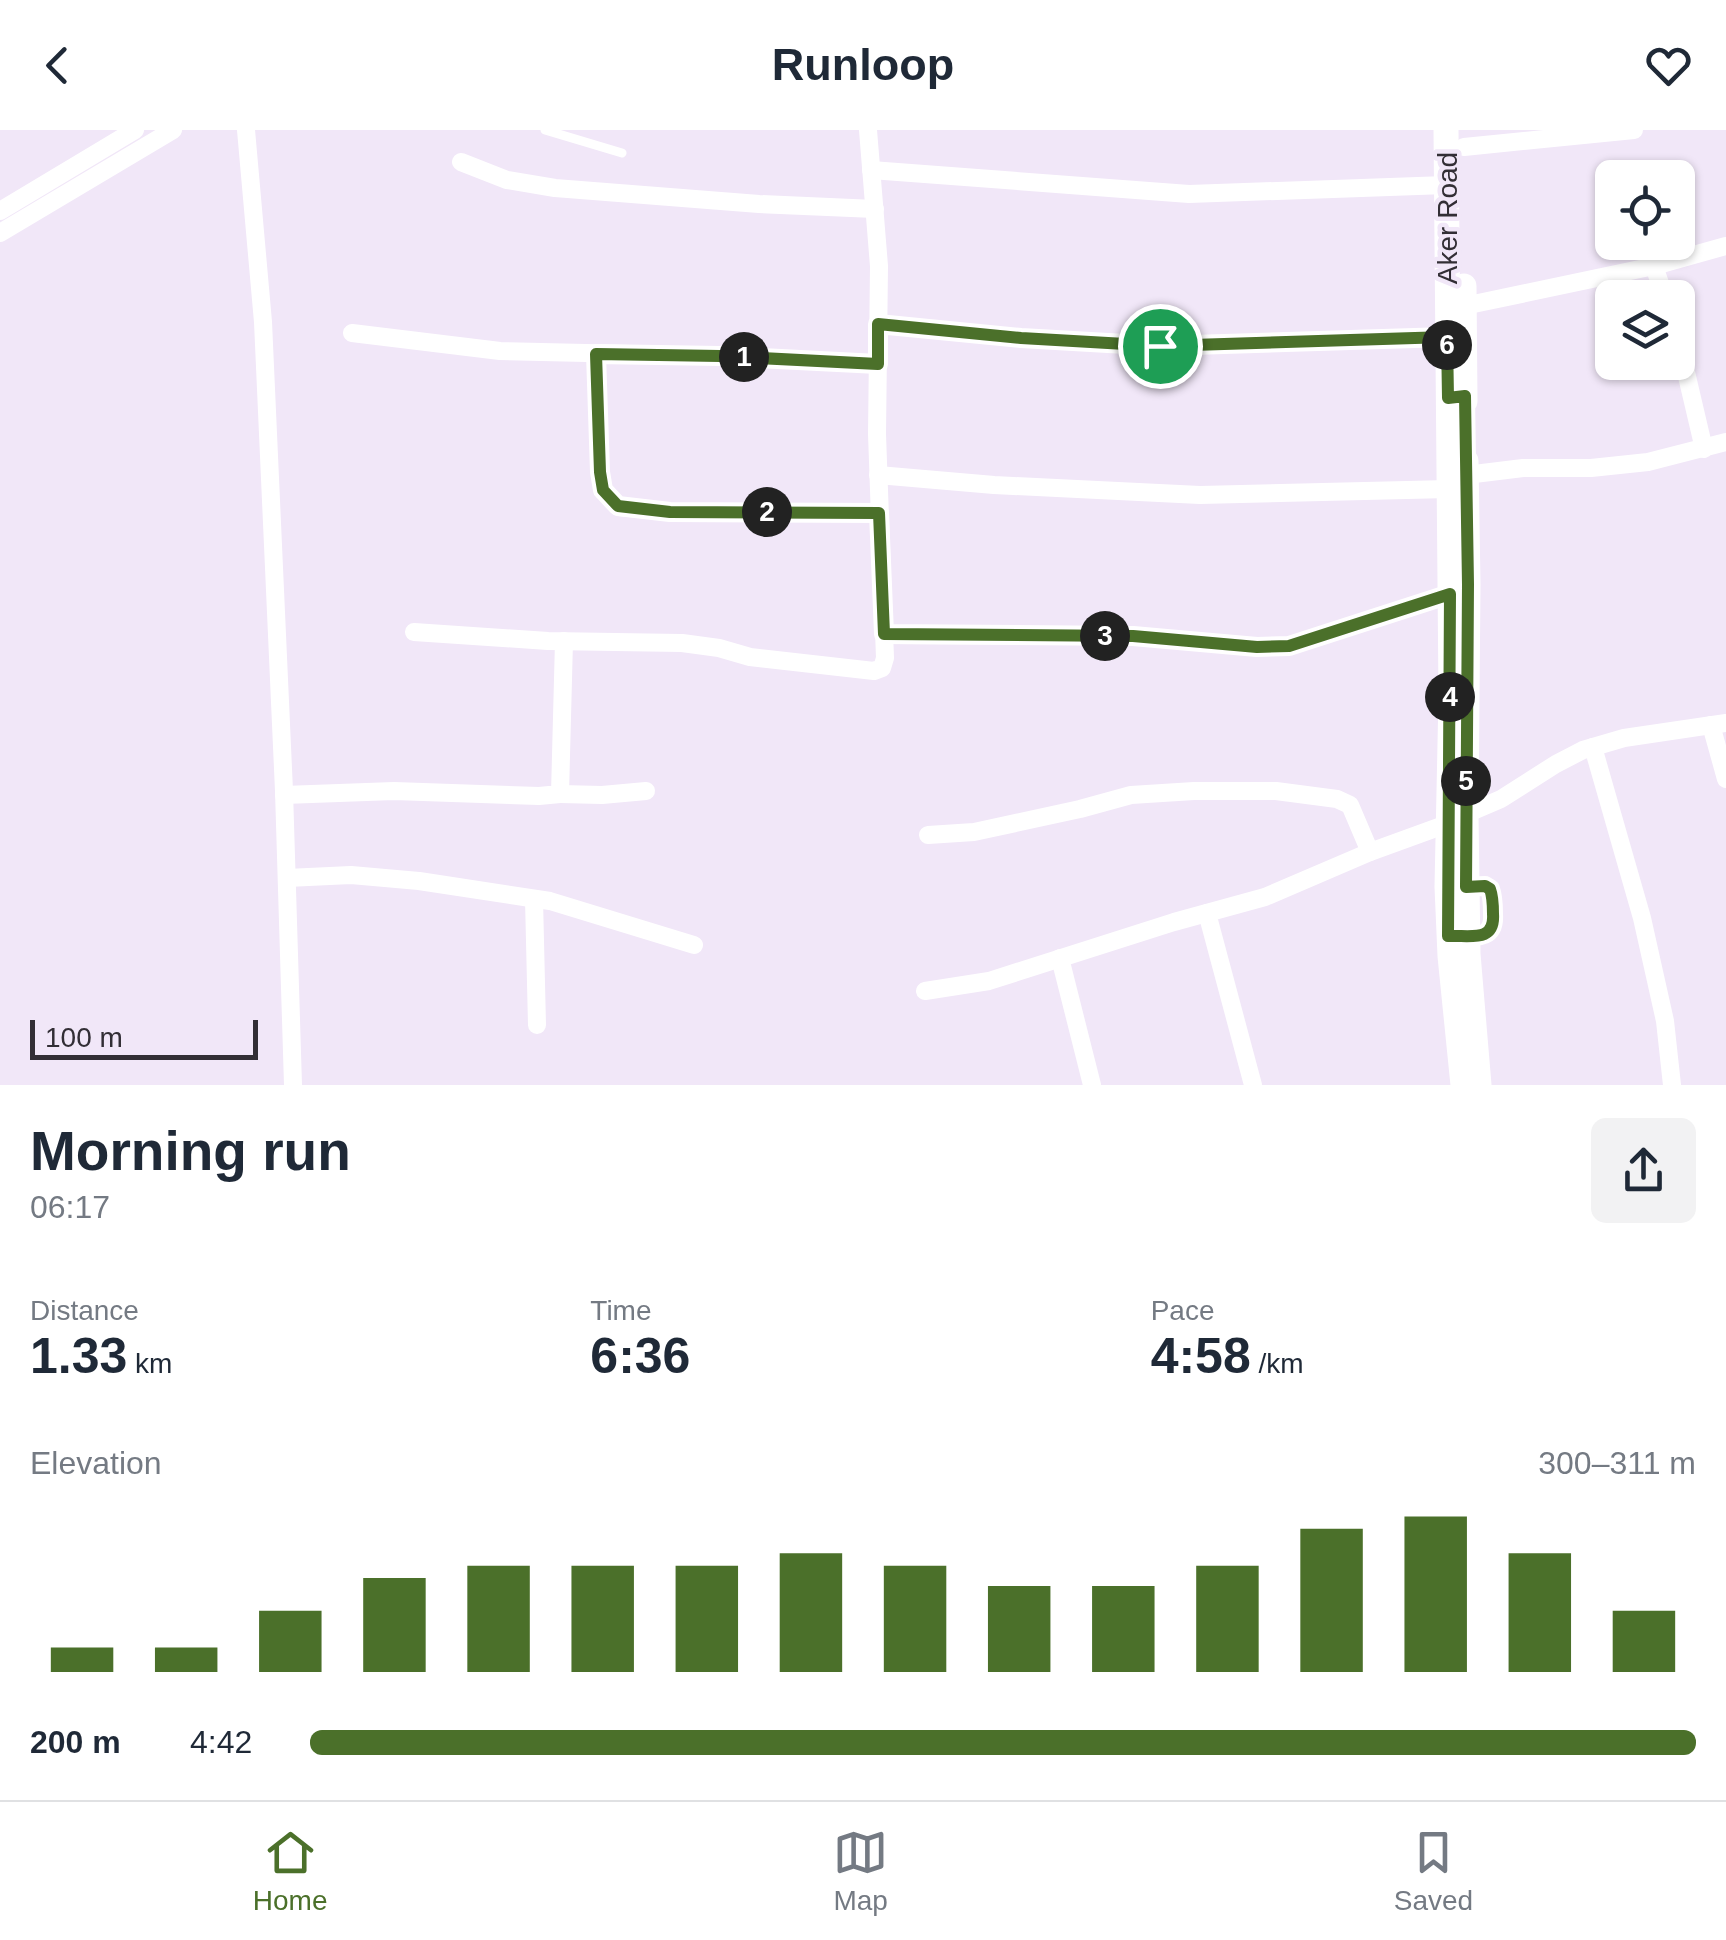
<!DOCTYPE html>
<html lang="en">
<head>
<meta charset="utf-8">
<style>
  :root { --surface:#fff; --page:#f2f2f3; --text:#1f2937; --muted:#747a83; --line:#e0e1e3; --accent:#4b702a }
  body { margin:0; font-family:Arial,sans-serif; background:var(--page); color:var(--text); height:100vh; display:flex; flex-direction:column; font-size:38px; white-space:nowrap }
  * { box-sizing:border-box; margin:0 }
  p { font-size:32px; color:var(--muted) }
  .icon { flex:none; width:55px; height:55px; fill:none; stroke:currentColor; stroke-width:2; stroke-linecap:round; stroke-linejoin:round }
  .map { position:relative; height:955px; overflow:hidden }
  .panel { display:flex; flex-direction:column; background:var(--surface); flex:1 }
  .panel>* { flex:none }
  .tools { position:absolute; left:1595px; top:30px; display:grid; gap:20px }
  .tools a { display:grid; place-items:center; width:100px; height:100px; border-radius:15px; background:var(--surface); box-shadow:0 2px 8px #0004; font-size:50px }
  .scale { position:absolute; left:30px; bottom:25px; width:228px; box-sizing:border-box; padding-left:10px; border:5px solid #322e35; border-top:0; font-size:28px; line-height:35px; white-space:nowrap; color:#322e35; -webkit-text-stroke:8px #f1e7f8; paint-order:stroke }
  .pin { position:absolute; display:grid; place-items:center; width:85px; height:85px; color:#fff; margin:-42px; border:5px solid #fff; border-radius:50%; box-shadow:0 2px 10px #0007 }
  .km { position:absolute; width:50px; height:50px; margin:-25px; border-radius:50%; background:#222; color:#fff; font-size:28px; line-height:50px; text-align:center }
  .round { display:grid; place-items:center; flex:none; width:105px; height:105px; border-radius:15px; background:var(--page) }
  .headline { display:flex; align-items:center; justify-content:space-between; height:170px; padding:0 30px }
  h1 { font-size:55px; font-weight:600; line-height:75px }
  .metrics { display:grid; grid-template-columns:repeat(3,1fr); gap:15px; height:170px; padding:10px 30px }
  .metrics div { display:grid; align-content:center }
  .metrics b { font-size:50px; font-weight:600 }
  .metrics small { font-size:28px; font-weight:400 }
  .metrics p { font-size:28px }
  .chart { height:280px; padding:20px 30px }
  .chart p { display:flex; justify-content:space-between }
  .chart svg { width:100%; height:180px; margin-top:10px; stroke:var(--accent); stroke-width:6 }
  ul { padding:0 30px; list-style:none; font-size:32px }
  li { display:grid; grid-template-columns:160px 120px 1fr; align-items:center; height:75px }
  li i { height:25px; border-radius:12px; background:var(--accent) }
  header { display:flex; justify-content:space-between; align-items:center; height:130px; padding:0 30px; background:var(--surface); font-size:45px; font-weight:600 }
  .menu { display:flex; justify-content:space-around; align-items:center; height:140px; border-top:2px solid var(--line); background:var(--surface); font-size:28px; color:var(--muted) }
  .menu a { display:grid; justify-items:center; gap:5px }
  .menu .active { color:var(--accent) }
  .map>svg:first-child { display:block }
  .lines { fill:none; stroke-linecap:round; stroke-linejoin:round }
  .lane { stroke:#fff; stroke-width:9 }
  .street { stroke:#fff; stroke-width:18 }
  .secondary { stroke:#fff; stroke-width:25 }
  .route-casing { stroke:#fff; stroke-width:20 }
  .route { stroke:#4b702a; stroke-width:12 }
  .labels { text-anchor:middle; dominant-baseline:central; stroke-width:9; stroke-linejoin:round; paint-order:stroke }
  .street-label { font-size:28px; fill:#322e35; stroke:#f1e7f8 }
</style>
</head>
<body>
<header><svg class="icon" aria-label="back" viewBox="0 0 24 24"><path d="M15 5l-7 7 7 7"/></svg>Runloop<svg class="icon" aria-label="heart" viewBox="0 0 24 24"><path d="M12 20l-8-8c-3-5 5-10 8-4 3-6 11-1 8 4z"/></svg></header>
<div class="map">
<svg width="1726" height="955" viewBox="0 0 1726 955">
  <rect width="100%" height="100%" fill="#f1e7f8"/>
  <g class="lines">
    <g class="lane">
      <path d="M 545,0 L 622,23"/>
      <path d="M 1469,757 L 1485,756 L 1490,759 C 1496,781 1501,805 1472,805"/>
    </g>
    <g class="street">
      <path d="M 246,0 L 263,192 L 284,661 L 293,955"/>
      <path d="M 1464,17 L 1634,0"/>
      <path d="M 461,32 L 507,50 L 555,58 L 759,74 L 875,79"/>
      <path d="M 871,40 L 1189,64 L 1446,55"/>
      <path d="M 0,81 L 135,0"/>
      <path d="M 0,103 L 173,0"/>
      <path d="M 1654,136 L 1665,168"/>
      <path d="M 1464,176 L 1654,136 L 1726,116"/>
      <path d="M 878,194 L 1021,208 L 1160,216 L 1447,207"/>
      <path d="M 352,203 L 500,221 L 720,226 L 878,234"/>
      <path d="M 1678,208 L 1704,319"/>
      <path d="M 596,224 L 600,342 L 603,360 L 619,377 L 670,382 L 879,383"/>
      <path d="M 878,345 L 994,355 L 1200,365 L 1449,359"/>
      <path d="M 1466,345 L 1523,338 L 1591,338 L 1648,332 L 1726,312"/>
      <path d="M 414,502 L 548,511 L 682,513 L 719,518 L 750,527 L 874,541 L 882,538 L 885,528 L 877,304 L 879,136 L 868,0"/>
      <path d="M 884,505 L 1133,506 L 1257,517 L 1289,516 L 1450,464"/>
      <path d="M 1711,595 L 1726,649"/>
      <path d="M 1593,617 L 1642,788 L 1665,891 L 1672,955"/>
      <path d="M 560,664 L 602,665 L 646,661"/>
      <path d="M 284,665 L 394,661 L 539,666 L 560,664 L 564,511"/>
      <path d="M 1466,684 L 1501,669 L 1556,634 L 1583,620 L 1624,608 L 1726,593"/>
      <path d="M 928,705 L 974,702 L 1080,679 L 1131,665 L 1194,661 L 1276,661 L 1337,669 L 1350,675 L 1370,722"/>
      <path d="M 287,748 L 351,745 L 419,751 L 550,771 L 694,815"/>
      <path d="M 534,769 L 537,895"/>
      <path d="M 1207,783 L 1253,955"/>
      <path d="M 1060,828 L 1092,955"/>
      <path d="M 925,861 L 989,851 L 1174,792 L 1265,767 L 1370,722 L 1447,694"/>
    </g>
    <g class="secondary">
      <path d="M 1446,0 L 1451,566 L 1447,757 L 1450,826 L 1463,955"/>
      <path d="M 1464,156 L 1465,271"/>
      <path d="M 1466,331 L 1468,454 L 1466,684 L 1468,824 L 1479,955"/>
    </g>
  </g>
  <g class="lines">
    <g class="route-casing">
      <path id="route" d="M 878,194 L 1021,208 L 1160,216 L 1447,207 L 1448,268 L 1465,266 L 1468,454 L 1466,757 L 1485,756 L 1490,759 C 1493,767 1493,775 1493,784 C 1495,813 1470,805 1448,806 L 1450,464 L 1289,516 L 1257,517 L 1133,506 L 884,504 L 879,383 L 670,382 L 618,376 L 603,360 L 600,342 L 596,224 L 720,226 L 878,234 Z"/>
    </g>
    <use href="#route" class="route"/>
  </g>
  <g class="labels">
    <g class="street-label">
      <text transform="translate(1447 88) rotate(-90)">Aker Road</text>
    </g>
  </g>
</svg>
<div class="tools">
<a><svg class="icon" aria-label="locate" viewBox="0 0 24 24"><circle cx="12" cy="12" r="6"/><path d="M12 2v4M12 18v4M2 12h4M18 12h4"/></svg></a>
<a><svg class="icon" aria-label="layers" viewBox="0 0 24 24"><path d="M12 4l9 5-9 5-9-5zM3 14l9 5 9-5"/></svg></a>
</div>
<div class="scale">100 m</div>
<div class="pin" style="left:1160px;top:216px;background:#1e9e55"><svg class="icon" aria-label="arrive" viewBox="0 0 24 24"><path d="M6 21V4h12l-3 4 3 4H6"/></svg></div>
<b class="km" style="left:744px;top:227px">1</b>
<b class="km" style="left:767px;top:382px">2</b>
<b class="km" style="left:1105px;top:506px">3</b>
<b class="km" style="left:1450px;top:567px">4</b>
<b class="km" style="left:1466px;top:651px">5</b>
<b class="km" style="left:1447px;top:215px">6</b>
</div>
<section class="panel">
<div class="headline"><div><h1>Morning run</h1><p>06:17</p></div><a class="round"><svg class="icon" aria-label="share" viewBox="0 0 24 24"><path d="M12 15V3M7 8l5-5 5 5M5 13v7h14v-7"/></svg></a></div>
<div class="metrics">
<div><p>Distance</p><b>1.33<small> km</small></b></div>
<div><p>Time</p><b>6:36</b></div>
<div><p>Pace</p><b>4:58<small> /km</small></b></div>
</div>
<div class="chart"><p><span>Elevation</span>300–311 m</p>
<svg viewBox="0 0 160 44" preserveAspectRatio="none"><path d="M5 44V38M15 44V38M25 44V29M35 44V21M45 44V18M55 44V18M65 44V18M75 44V15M85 44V18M95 44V23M105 44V23M115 44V18M125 44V9M135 44V6M145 44V15M155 44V29"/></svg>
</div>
<ul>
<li><b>200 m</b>4:42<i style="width:100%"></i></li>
</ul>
</section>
<nav class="menu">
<a class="active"><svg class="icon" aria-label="home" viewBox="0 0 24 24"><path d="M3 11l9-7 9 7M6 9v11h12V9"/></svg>Home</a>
<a><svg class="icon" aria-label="map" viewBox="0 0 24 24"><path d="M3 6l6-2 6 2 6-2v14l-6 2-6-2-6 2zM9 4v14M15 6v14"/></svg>Map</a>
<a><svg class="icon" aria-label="saved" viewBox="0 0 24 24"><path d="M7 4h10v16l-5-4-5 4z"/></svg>Saved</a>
</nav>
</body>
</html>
